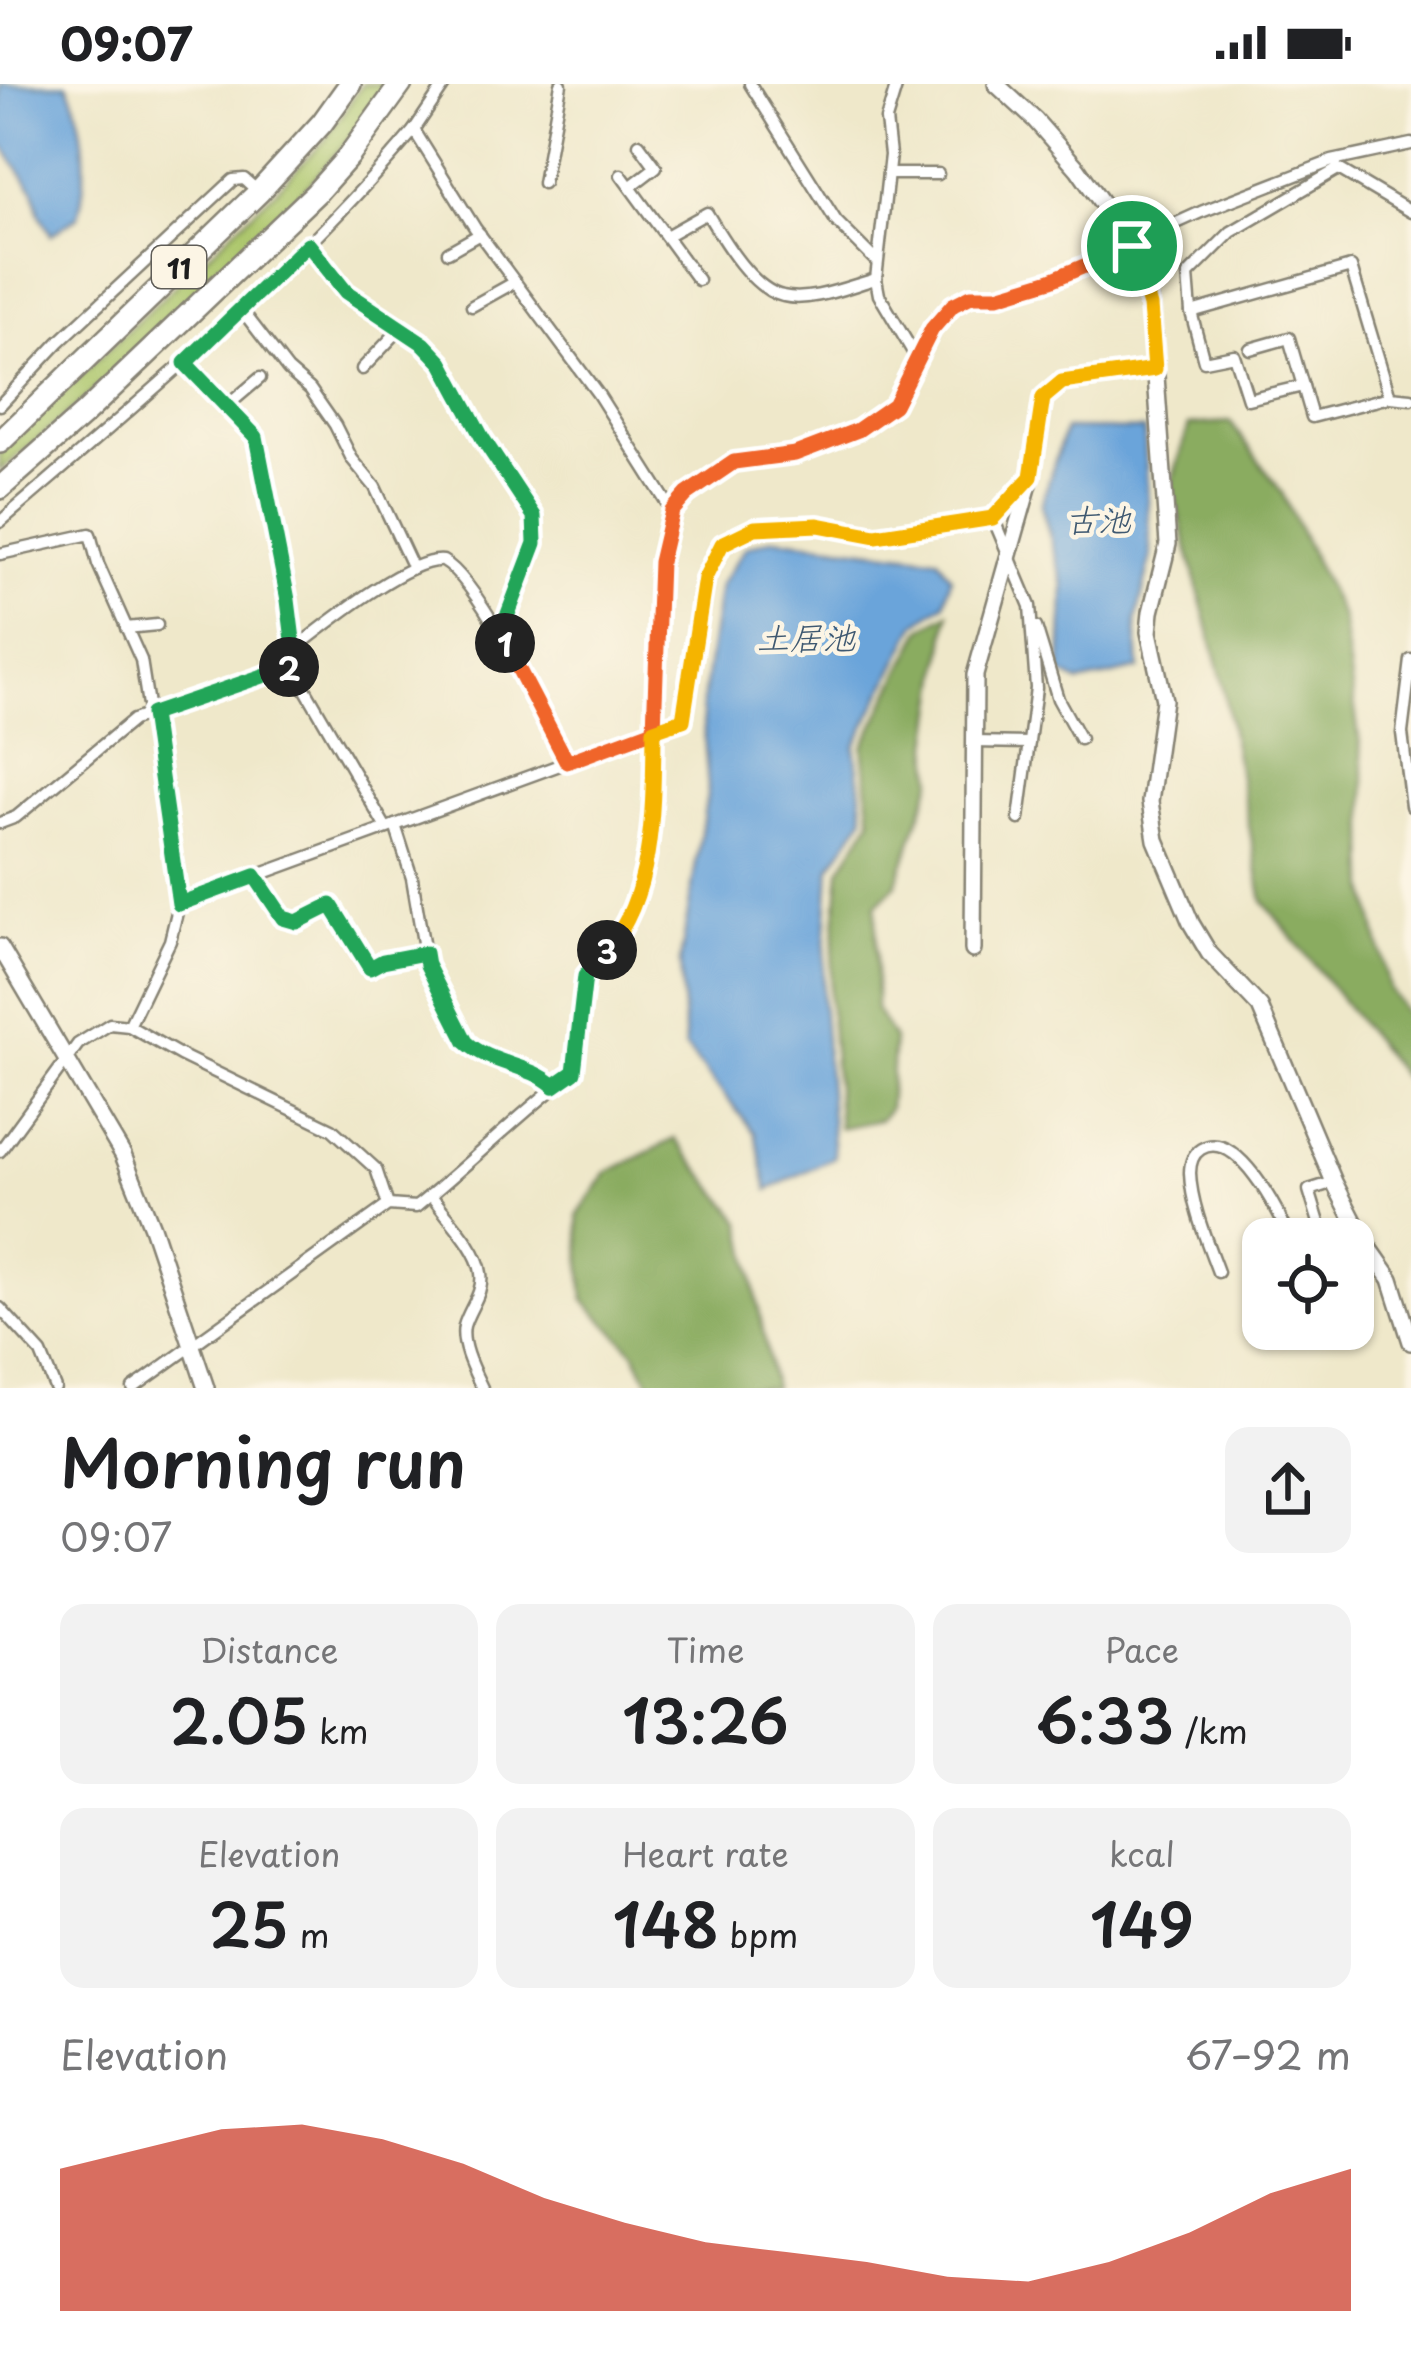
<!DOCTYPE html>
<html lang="en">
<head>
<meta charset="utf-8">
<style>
  :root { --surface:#fff; --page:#f2f2f2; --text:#202124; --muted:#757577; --accent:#c8321e }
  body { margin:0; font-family:"Playpen Sans","Klee One",sans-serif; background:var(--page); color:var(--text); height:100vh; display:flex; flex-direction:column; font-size:45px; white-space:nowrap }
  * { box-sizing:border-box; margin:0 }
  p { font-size:39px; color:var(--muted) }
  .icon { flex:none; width:66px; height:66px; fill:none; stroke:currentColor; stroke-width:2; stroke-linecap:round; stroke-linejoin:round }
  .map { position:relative; height:1304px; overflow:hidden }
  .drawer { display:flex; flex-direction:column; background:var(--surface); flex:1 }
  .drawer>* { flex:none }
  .tools { position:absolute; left:1242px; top:1134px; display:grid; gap:24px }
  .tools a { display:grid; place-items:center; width:132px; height:132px; border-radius:24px; background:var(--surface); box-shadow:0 3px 9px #0004; font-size:60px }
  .pin { position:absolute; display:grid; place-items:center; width:102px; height:102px; color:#fff; margin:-51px; border:6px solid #fff; border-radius:50%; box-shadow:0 3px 12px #0007 }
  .km { position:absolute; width:60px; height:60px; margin:-30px; border-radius:50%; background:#222; color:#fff; font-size:33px; line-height:60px; text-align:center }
  .round { display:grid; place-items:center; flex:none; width:126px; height:126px; border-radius:24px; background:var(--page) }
  .overview { display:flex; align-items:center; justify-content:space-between; height:204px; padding:0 60px }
  h1 { font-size:66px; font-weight:600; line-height:90px }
  .figures { display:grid; grid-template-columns:repeat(3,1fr); gap:18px; height:204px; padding:12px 60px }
  .figures div { display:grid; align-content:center; border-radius:24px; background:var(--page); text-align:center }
  .figures b { font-size:60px; font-weight:600 }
  .figures small { font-size:33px; font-weight:400 }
  .figures p { font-size:33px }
  .chart { height:336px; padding:24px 60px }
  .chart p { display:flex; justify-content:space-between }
  .chart svg { width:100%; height:216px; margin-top:12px; fill:var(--accent); opacity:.7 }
  .status { display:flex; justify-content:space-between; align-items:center; height:84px; padding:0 60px; background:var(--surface); direction:ltr }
  .status svg { height:33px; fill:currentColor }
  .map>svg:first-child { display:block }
  .green { fill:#adc76d; stroke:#647244; stroke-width:3 }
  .forest { fill:#8aac60; stroke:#53643e; stroke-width:3 }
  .water { fill:#6aa4da; stroke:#43607b; stroke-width:3 }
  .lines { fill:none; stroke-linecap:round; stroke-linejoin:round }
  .street-casing { stroke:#868273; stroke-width:15 }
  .secondary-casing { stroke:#868273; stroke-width:20 }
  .highway-casing { stroke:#868273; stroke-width:26 }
  .street { stroke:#fff; stroke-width:10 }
  .secondary { stroke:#fff; stroke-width:15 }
  .highway { stroke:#fff; stroke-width:21 }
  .split-1-casing { stroke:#fff; stroke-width:24 }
  .split-2-casing { stroke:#fff; stroke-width:24 }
  .split-3-casing { stroke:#fff; stroke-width:24 }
  .split-4-casing { stroke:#fff; stroke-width:24 }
  .split-1 { stroke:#f0652b; stroke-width:15 }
  .split-2 { stroke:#22a559; stroke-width:15 }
  .split-3 { stroke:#22a559; stroke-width:15 }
  .split-4 { stroke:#f5b400; stroke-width:15 }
  .labels { text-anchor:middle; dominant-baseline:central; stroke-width:9; stroke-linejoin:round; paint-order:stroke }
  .shield { fill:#fcf5e5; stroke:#5f5d58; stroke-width:3 }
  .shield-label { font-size:27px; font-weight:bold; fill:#1c1c1c }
  .water-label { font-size:33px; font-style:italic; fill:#3f5971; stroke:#fcf5e5 }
</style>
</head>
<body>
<div class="status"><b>09:07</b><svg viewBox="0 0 49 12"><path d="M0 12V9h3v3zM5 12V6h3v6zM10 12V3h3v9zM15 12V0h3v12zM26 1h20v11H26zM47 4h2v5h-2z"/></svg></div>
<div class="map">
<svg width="1411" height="1304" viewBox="0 0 1411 1304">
  <rect width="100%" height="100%" fill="#fcf5e5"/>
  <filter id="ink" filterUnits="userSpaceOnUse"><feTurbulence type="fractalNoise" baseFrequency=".00833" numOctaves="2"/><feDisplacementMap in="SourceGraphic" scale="24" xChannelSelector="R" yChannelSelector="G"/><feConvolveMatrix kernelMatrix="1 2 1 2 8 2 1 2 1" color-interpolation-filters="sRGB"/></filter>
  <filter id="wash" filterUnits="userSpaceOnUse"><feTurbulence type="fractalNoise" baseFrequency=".004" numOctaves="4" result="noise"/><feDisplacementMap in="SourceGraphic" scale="48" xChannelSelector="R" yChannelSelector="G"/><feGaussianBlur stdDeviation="2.7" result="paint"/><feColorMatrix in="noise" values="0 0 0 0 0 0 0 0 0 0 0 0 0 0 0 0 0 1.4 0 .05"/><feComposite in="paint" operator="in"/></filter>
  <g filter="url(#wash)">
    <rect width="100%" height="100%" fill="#efe8ca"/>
    <path class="green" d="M 362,0 L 388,0 C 349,63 297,113 244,165 C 167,243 85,317 0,387 L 0,368 L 275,107 L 326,55 Z"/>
    <g class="forest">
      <path d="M 1230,338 L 1281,407 L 1342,534 L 1365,695 L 1367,804 L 1389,905 L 1411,939 L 1411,1003 L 1263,817 L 1221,592 L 1171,401 L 1189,341 Z"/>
      <path d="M 949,529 L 930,661 L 933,695 L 896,801 L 876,821 L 876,925 L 894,955 L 889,1025 L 880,1036 L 839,1044 L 829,913 L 840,786 L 871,736 L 863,663 L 922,545 Z"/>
      <path d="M 675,1055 L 742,1138 L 774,1304 L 652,1304 L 635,1269 L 584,1216 L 578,1131 L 607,1089 Z"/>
    </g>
    <g class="water">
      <path d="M 0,0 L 67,0 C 86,37 89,92 78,132 L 51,151 L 39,129 L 34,107 L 0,58 Z"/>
      <path d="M 1065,345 L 1144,346 L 1151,473 L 1136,538 L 1139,585 L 1079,599 L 1061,589 L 1064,502 L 1041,421 Z"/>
      <path d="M 774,454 L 938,474 L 951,493 L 945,519 L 917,539 L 855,663 L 864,733 L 830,784 L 822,915 L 834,1073 L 768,1106 L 755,1049 L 685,963 L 680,878 L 708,705 L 702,622 L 720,501 L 746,463 Z"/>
    </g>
  </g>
  <g filter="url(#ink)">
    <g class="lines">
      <g class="street-casing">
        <g id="street">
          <path d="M 750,0 L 836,137 L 876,177"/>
          <path d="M 897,0 L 886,36 L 890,71 L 876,195 L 879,211 L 917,275"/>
          <path d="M 414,46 L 445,0"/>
          <path d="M 1337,84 L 1411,128"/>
          <path d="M 1338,85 L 1231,148 L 1188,191 L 1191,228 L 1204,277 L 1234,271 L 1248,315 L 1303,302 L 1312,333 L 1390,313"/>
          <path d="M 888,90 L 938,90"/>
          <path d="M 621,91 L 698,196"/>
          <path d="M 543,99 L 561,0"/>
          <path d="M 630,103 L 656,83 L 639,60"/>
          <path d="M 666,152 L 707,129 C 722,154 752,206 783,212 C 811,219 849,202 876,195"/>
          <path d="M 308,160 L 346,208 L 425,260 L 442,279 L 483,355 L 534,432 L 537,453 L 500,551"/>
          <path d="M 448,168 L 480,150"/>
          <path d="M 472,222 L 515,198"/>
          <path d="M 241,225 L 288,286 L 310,305 L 335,341 L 352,375 L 375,403 L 413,484"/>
          <path d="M 1191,228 L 1351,183 L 1390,313 L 1411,315"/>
          <path d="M 1250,265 L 1289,254 L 1303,302"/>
          <path d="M 185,279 L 256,353 L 299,594 L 386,744"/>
          <path d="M 362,285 L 401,244"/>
          <path d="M 0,321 L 59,258 L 233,96 L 244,95 L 259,108"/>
          <path d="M 227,322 L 260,294"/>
          <path d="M 993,434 L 1027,397"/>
          <path d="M 0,438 C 144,314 291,192 414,46 L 475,144 L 598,310 L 672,427"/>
          <path d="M 0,470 L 90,450 L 98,480 L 141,576 L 179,820 L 170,857 L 129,942"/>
          <path d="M 1036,543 L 1058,615 L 1080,655"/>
          <path d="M 126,544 L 157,541"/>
          <path d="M 293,566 C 323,543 408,473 443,477 C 480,497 545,635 567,678"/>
          <path d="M 1411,576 L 1402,649 L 1411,722"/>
          <path d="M 974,658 L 1029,659"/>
          <path d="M 0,739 L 16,733 L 133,636 L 296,581"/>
          <path d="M 395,741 L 412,794 L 427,882 L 466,958 C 491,981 530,979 554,1002"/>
          <path d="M 255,792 L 283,834 L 297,838 L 331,821 L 370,884 L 384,877 L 425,869"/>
          <path d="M 179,820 L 683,636 L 705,494 L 722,461 L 755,444 L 818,441 L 876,451 L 993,434 L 1030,522 L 1036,604 L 1019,735"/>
          <path d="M 0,1067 L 78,960 L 110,940 L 129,942 L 180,971 L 332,1045 L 376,1085 L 388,1121"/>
          <path d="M 431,1111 C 446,1133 478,1163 481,1189 C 484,1209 469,1224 464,1242 C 460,1261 474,1287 482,1304"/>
          <path d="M 1324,1155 L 1309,1106 L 1334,1098"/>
          <path d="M 1218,1188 C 1207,1158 1191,1121 1190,1089 C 1190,1079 1193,1070 1201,1065 C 1236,1044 1279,1127 1290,1155"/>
          <path d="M 1353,1210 L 1353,1223"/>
          <path d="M 0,1224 L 41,1269 L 55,1304"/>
          <path d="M 133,1304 L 388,1121 L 416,1123 C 471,1079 519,1030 574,988 L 585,892 L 632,829 L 651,743 L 660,478 L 672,427 L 687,410 L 733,378 L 795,371 L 858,346 L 894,321 L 932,246 L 954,221 L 971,211 L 999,211 L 1051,196 L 1201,128 L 1332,77 L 1411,60"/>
        </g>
      </g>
      <g class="secondary-casing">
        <g id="secondary">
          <path d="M 996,0 L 1035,36 L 1078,85 L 1132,162 L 1151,222 L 1168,460 L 1151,528 L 1149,548 L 1164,616 L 1150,718 L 1156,756 L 1191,839 L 1209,869 L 1260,923 L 1334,1098 L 1363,1155 L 1391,1195 L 1411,1258"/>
          <path d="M 0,863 L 123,1071 L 152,1143 L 206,1304"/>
          <path d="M 973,866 L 975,591 L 1031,393 L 1043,314 L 1062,298 L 1155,285"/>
        </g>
      </g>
      <g class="highway-casing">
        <g id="highway">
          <path d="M 0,358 L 259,108 L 322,39 L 350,0"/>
          <path d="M 0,404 L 85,329 L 316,109 L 349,72 L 401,0"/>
        </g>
      </g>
      <use href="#street" class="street"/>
      <use href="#secondary" class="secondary"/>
      <use href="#highway" class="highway"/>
    </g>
  </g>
  <g class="lines" filter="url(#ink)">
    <g class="split-1-casing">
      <path id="split-1" d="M 505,559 L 567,678 L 654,646 L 660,478 L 672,427 L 687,410 L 734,378 L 795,370 L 858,346 L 894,321 L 932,245 L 953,221 L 971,212 L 998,212 L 1051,196 L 1132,162"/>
    </g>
    <g class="split-2-casing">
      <path id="split-2" d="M 289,583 L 296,580 L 288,516 L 256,353 L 185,279 L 308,160 L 346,208 L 424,260 L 442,279 L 483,355 L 534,432 L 535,459 L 500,551 L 505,559"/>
    </g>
    <g class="split-3-casing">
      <path id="split-3" d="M 289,583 L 152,630 L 179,820 L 255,792 L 283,834 L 297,838 L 331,821 L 370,884 L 383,877 L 425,869 L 427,881 L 466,958 C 491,981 530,980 554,1002 L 574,988 L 585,892 L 607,866"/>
    </g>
    <g class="split-4-casing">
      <path id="split-4" d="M 607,866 C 656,808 653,718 654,646 L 683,636 L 705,494 L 722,460 L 755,444 L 818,441 L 876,452 L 993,434 L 1031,393 L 1043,314 L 1062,298 L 1155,285 L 1150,222 L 1132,162"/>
    </g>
    <use href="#split-1" class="split-1"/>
    <use href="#split-2" class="split-2"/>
    <use href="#split-3" class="split-3"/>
    <use href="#split-4" class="split-4"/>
  </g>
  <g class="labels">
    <rect class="shield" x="152" y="162" width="54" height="42" rx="9"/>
    <g class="shield-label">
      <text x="179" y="183">11</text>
    </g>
    <g class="water-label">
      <text x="1098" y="434">古池</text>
      <text x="806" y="552">土居池</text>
    </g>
  </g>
</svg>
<div class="tools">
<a><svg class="icon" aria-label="locate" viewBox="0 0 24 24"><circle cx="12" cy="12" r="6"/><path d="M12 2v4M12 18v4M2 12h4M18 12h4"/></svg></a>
</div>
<div class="pin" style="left:1132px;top:162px;background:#1e9e55"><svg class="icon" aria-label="arrive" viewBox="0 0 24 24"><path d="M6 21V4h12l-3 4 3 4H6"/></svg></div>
<b class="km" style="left:505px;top:559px">1</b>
<b class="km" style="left:289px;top:583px">2</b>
<b class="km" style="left:607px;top:866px">3</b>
</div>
<section class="drawer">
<div class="overview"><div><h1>Morning run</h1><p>09:07</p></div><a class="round"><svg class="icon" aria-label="share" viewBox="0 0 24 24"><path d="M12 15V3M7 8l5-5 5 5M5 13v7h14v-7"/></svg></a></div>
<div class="figures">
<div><p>Distance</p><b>2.05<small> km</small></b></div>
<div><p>Time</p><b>13:26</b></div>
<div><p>Pace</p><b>6:33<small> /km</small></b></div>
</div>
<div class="figures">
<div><p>Elevation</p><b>25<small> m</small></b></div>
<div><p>Heart rate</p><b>148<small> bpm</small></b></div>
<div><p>kcal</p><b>149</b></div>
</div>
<div class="chart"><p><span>Elevation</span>67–92 m</p>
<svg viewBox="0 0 160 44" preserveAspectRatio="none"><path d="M0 44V15L10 11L20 7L30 6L40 9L50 14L60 21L70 26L80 30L90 32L100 34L110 37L120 38L130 34L140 28L150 20L160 15V44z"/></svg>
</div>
</section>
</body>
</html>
